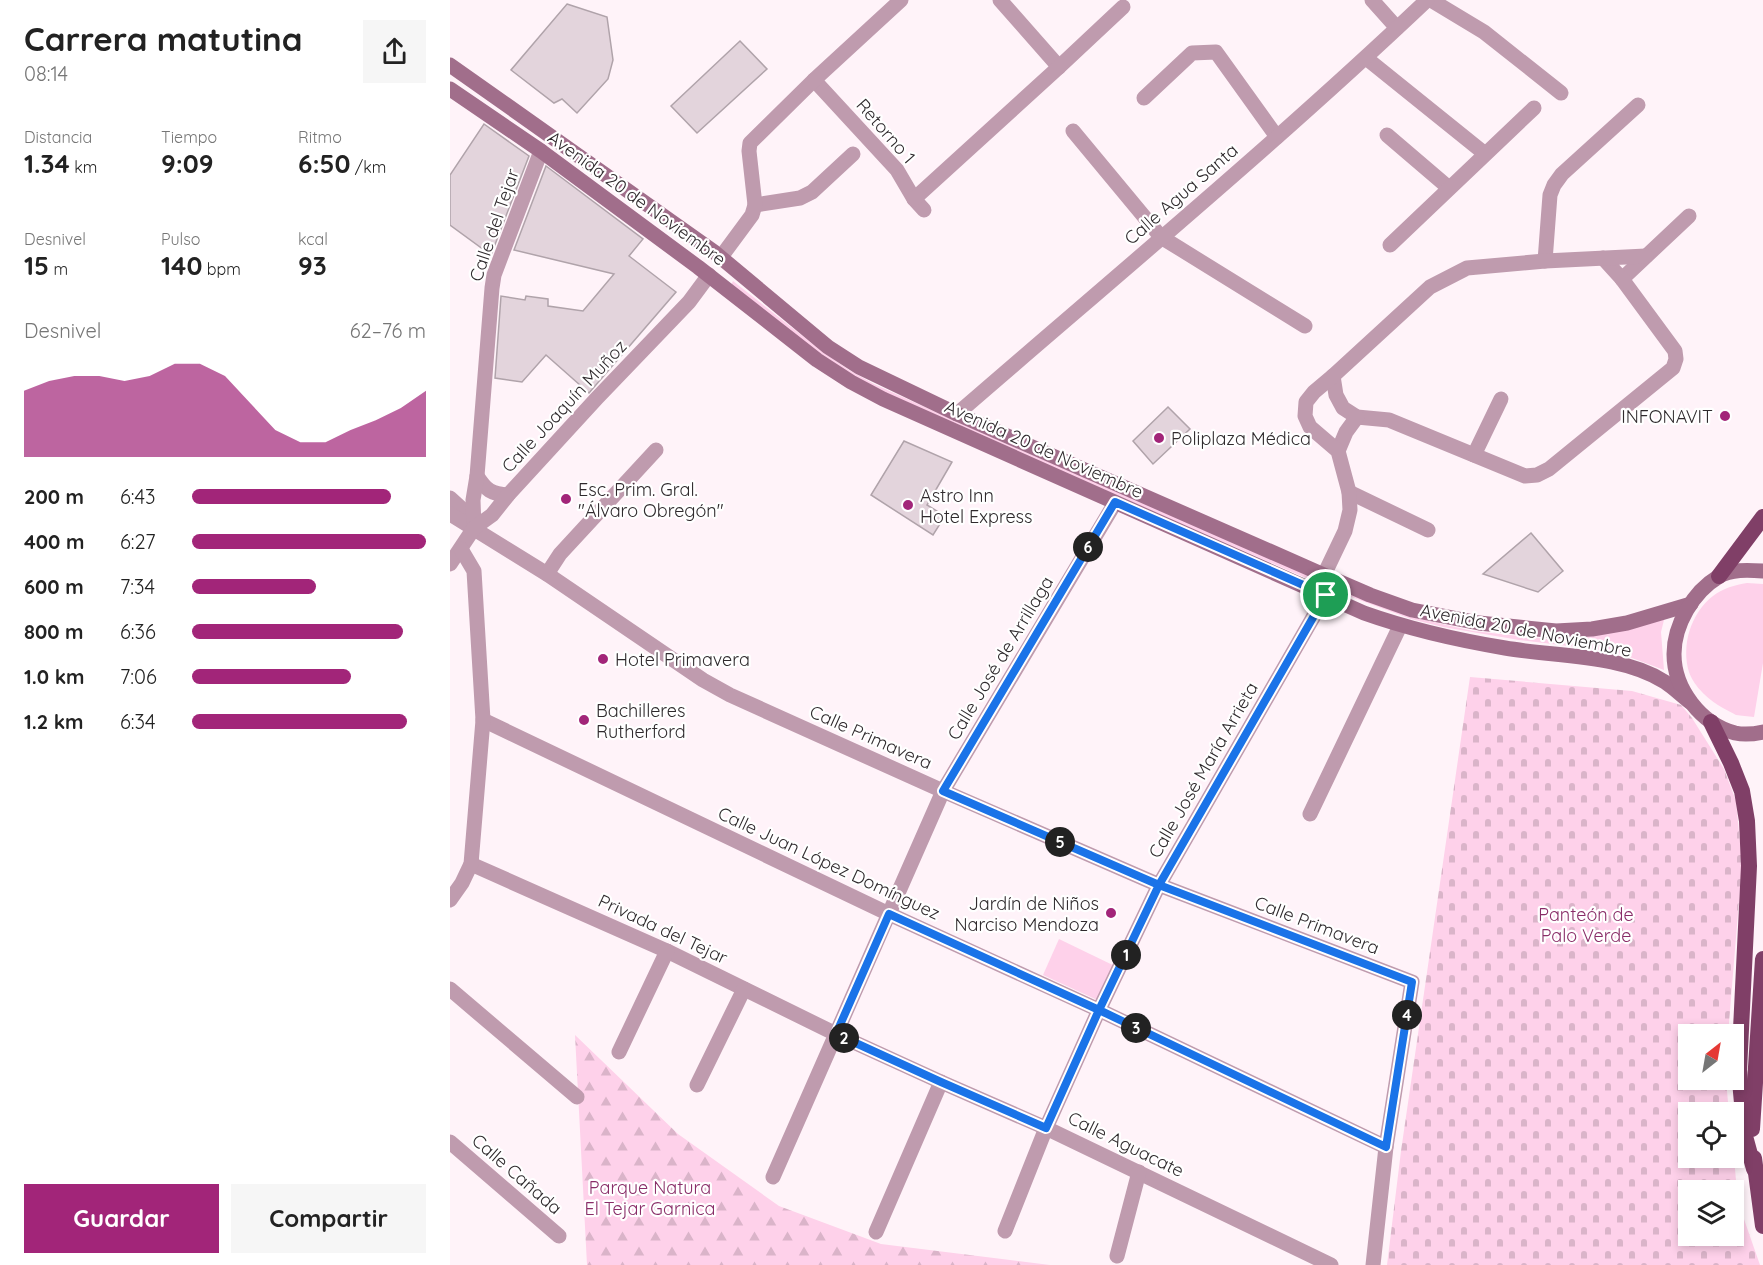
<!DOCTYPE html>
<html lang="es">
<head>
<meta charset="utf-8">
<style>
  :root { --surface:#fff; --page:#f6f6f6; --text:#222; --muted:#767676; --accent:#a22579 }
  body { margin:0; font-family:Quicksand,sans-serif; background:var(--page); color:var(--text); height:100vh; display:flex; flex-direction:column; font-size:22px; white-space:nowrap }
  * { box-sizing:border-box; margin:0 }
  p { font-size:20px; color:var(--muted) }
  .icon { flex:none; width:33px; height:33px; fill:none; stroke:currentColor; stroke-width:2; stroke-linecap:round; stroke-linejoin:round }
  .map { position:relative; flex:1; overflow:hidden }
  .details { display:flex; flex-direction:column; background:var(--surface); width:450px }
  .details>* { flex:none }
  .needle { width:39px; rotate:31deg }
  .tools { position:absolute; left:1228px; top:1024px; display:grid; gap:12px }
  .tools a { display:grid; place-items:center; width:66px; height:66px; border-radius:0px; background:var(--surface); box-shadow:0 3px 9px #0003; font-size:30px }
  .pin { position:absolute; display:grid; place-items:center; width:51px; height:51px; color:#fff; margin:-26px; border:3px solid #fff; border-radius:50%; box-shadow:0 2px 6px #0007 }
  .km { position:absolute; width:30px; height:30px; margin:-15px; border-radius:50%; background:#222; color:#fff; font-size:16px; line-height:30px; text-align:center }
  .round { display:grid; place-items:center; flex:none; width:63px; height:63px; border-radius:0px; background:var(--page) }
  .headline { display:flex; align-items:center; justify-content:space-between; height:102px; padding:0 24px }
  h1 { font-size:33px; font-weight:700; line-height:45px }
  .stats { display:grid; grid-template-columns:repeat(3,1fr); gap:9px; height:102px; padding:6px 24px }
  .stats div { display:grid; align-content:center }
  .stats b { font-size:26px; font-weight:700 }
  .stats small { font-size:16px; font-weight:400 }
  .stats p { font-size:16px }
  .chart { height:168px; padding:12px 24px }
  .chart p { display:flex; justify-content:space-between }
  .chart svg { width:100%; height:108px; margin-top:6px; fill:var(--accent); opacity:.7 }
  .primary-button { display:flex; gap:12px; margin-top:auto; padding:12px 24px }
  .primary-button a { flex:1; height:69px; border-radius:0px; background:var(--accent); color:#fff; font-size:24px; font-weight:700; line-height:69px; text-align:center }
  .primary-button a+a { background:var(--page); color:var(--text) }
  ul { padding:0 24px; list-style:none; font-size:20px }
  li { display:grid; grid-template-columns:96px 72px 1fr; align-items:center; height:45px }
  li i { height:15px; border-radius:8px; background:var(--accent) }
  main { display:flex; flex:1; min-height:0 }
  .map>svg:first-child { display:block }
  .green { fill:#fed1ea }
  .forest { fill:url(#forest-firs) }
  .cemetery { fill:url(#cemetery-stones); fill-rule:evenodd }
  .building { fill:#e3d4dc; stroke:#b0a3aa; stroke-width:1.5 }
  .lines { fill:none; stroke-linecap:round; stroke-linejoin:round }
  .minor { stroke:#bf9bae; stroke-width:15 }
  .secondary { stroke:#a16e8b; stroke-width:15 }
  .trunk { stroke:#803f67; stroke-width:16 }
  .route-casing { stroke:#fff; stroke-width:12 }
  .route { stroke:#1a73e8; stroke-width:8 }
  .poi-dot { fill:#a22579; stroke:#fff; stroke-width:2 }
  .labels { text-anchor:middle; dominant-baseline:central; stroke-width:4.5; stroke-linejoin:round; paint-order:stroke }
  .street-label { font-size:18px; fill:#2f2a2d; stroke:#fff }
  .poi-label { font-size:18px; fill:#2f2a2d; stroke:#fff; text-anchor:start }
  .park-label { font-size:18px; fill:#892d68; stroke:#fff }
</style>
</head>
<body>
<main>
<section class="details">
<div class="headline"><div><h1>Carrera matutina</h1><p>08:14</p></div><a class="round"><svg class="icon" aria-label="share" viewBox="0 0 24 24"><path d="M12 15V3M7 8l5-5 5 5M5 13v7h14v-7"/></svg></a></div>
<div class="stats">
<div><p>Distancia</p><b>1.34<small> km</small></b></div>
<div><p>Tiempo</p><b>9:09</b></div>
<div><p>Ritmo</p><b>6:50<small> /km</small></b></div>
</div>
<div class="stats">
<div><p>Desnivel</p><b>15<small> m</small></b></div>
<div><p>Pulso</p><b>140<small> bpm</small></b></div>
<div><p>kcal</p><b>93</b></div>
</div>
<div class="chart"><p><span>Desnivel</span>62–76 m</p>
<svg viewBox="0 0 160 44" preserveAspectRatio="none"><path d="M0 44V17L10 13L20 11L30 11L40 13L50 11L60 6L70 6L80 11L90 22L100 33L110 38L120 38L130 33L140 29L150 24L160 17V44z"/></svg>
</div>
<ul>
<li><b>200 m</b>6:43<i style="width:85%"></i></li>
<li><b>400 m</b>6:27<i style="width:100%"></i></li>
<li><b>600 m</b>7:34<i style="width:53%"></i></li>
<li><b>800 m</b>6:36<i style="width:90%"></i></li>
<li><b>1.0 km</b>7:06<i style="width:68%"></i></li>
<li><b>1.2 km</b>6:34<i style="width:92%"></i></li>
</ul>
<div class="primary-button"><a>Guardar</a><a>Compartir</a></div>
</section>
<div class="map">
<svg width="1313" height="1265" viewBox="0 0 1313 1265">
  <defs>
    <pattern id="forest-firs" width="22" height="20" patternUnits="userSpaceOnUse" patternTransform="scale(1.5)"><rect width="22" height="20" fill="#fed1ea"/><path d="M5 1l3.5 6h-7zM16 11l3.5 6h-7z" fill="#dab4c9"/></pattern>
    <pattern id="cemetery-stones" width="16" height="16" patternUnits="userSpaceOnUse" patternTransform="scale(1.5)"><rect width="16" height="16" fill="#fed1ea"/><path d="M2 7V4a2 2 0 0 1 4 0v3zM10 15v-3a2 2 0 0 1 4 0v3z" fill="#dab4c9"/></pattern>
  </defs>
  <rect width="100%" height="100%" fill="#fff3f9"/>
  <g class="green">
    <path d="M 283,281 L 373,352 L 399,370 L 424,384 L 559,445 L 961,617 L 1023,631 L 1116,641 L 1169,631 L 1215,616 L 1211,632 L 1214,670 L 1166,652 L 1069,640 L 993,627 L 961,619 L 888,592 L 421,388 L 397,374 L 280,287 Z"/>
    <path d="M 1297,583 L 1313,584 L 1313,663 L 1304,717 C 1298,716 1291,716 1286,715 C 1282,713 1277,710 1273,708 C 1260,701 1244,687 1239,672 C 1231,645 1241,613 1263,596 C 1273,588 1285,585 1297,583 Z"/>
    <path d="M 609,939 L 673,970 L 656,1004 L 593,975 Z"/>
  </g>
  <path class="forest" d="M 125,1035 L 228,1134 L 329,1206 L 431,1244 L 600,1265 L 137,1265 Z"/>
  <path class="cemetery" d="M 1020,677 L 1182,691 L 1231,705 L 1242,718 L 1274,769 L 1286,801 L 1292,864 L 1278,1035 L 1239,1035 L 1239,1080 L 1276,1080 L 1279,1113 L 1239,1113 L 1239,1158 L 1284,1158 L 1288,1202 L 1310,1265 L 937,1265 L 951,1151 ZM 1239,1191 L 1284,1191 L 1284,1236 L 1239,1236 Z"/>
  <g class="building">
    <path d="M 117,4 L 157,17 L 163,60 L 158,79 L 127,113 L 112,99 L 104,103 L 61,70 Z"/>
    <path d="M 290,41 L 317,69 L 247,133 L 221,106 Z"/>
    <path d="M 34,124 L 79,156 L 41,255 L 0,225 L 0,175 Z"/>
    <path d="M 96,166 L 193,239 L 179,256 L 226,292 L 139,393 L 96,355 L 72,382 L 45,378 L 51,296 L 75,300 L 76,296 L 98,299 L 98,306 L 133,311 L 164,274 L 64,250 Z"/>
    <path d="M 718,407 L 740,429 L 703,464 L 683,441 Z"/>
    <path d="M 454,441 L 502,462 L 477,505 L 495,516 L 483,535 L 421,495 Z"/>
    <path d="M 1081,533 L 1113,571 L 1088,592 L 1033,574 Z"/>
  </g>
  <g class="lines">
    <g class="minor">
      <path d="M 550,0 L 609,67"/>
      <path d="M 922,0 L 947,28"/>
      <path d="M 981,0 L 1034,32 L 1111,93"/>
      <path d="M 916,58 L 1034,153"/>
      <path d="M 364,80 L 447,170 L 464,199 L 474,210"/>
      <path d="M 694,98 L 742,53 L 766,52 L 827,137"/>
      <path d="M 623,131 L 711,237 L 855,326"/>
      <path d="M 937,135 L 999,188"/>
      <path d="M 464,199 L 609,67 L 673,7"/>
      <path d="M 305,205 L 350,198 L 362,192 L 403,154"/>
      <path d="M 940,245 L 1084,108"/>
      <path d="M 271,257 L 302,215 L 305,205 L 299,151 L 300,143 L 364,80 L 451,0"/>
      <path d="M 1095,261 L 1100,195 L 1104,185 L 1112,174 L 1188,105"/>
      <path d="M 1172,279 L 1239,216"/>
      <path d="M 883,376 L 886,395 L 893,408 L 907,417 L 939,420 L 1075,476 L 1087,475 L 1099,469 L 1223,368 L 1226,359 L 1225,351 L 1172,279 L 1153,258"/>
      <path d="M 507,414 C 665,277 826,143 977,0"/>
      <path d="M 888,451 L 896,432 L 907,417"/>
      <path d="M 1024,455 L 1051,399"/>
      <path d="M 27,476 C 36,490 41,494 58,495"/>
      <path d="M 899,492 L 978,530"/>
      <path d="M 0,498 L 11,508 L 23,525"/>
      <path d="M 0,514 L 97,574 L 253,680 L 280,695 L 493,791 L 709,885 L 962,982 L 936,1147 L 923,1265"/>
      <path d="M 24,528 L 23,500 L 27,476 L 42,288 L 44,275 L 91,151"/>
      <path d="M 0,564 L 24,528 L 42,515 L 58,495 L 147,398 L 239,302 L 259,275"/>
      <path d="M 97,574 L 110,554 L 206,450"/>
      <path d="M 874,575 L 895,531 L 900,510 L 899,492 L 888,451 L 860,427 L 855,416 L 856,402 L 864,392 L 883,376 L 980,287 L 1017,268 L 1095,261 L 1196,256"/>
      <path d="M 33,720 L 439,914 L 649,1010 L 936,1147"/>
      <path d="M 860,814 L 950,626"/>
      <path d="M 21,864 L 217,951 L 386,1034 L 491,1082 L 596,1128 L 881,1265"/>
      <path d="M 0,900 L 12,883 L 21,864 L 33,720 L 24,571 L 11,549"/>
      <path d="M 0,989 L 127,1097"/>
      <path d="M 169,1052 L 217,951"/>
      <path d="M 247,1085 L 294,989"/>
      <path d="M 0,1142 L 109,1236"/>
      <path d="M 323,1177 L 493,791 L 665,503"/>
      <path d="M 555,1231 L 596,1128 L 649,1010 L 709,885 L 876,595"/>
      <path d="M 426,1232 L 491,1082"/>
      <path d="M 667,1256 L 689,1172"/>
    </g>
    <g class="secondary">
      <path d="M 0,65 L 263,251 L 378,347 L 409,367 L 507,414 L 874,575 L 920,595 L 962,610 L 1029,623 L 1106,631 L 1142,629 L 1177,623 L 1241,604"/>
      <path d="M 0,89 L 91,151 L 248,267 L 367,360 L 401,382 L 433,399 L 914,613 C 959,629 1007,640 1055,648 C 1106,657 1171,654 1215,682 C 1224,688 1232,696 1240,702"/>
      <path d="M 1313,571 C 1298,570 1281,569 1268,577 C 1243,592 1224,625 1224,654 C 1224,689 1251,724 1285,733 C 1295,735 1304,734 1313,732"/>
    </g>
    <g class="trunk">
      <path d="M 1269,576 L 1313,517"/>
      <path d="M 1261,722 L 1281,763 L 1292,791 L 1297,821 L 1299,866 L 1289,1070 L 1295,1136 L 1304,1169"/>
      <path d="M 1302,1129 L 1313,959"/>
      <path d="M 1304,1158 L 1313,1226"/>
    </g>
  </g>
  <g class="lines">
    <g class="route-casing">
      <path id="route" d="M 876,595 L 709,885 L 649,1010 L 596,1128 L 491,1082 L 386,1034 L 439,914 L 649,1010 L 936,1147 L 962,982 L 709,885 L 493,791 L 665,502 L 876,595"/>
    </g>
    <use href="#route" class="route"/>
  </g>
  <g class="poi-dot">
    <circle cx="1275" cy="416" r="6"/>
    <circle cx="709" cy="438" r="6"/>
    <circle cx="116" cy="499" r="6"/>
    <circle cx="458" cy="505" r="6"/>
    <circle cx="153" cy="659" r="6"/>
    <circle cx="134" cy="720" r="6"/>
    <circle cx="661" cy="913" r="6"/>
  </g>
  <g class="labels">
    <g class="street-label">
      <text transform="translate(436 131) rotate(49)">Retorno 1</text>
      <text transform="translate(731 194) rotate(-41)">Calle Agua Santa</text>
      <text transform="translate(187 198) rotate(36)">Avenida 20 de Noviembre</text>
      <text transform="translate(44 225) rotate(-71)">Calle del Tejar</text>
      <text transform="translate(114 406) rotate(-47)">Calle Joaquín Muñoz</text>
      <text transform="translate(594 449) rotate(24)">Avenida 20 de Noviembre</text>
      <text transform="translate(1076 630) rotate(11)">Avenida 20 de Noviembre</text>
      <text transform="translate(550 658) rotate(-59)">Calle José de Arrillaga</text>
      <text transform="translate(421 737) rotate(24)">Calle Primavera</text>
      <text transform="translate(753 770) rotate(-60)">Calle José María Arrieta</text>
      <text transform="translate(379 863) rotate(25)">Calle Juan López Domínguez</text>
      <text transform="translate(867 925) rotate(21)">Calle Primavera</text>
      <text transform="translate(213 929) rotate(25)">Privada del Tejar</text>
      <text transform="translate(676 1144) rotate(26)">Calle Aguacate</text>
      <text transform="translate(67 1174) rotate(41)">Calle Cañada</text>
    </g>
    <g class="poi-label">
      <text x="1263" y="416" text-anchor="end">INFONAVIT</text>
      <text x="721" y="438">Poliplaza Médica</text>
      <text x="128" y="489">Esc. Prim. Gral.<tspan x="128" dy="21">"Álvaro Obregón"</tspan></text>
      <text x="470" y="495">Astro Inn<tspan x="470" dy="21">Hotel Express</tspan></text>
      <text x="165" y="659">Hotel Primavera</text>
      <text x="146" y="710">Bachilleres<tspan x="146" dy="21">Rutherford</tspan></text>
      <text x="649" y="903" text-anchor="end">Jardín de Niños<tspan x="649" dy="21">Narciso Mendoza</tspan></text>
    </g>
    <g class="park-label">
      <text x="1136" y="914">Panteón de<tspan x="1136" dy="21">Palo Verde</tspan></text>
      <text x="200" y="1187">Parque Natura<tspan x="200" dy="21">El Tejar Garnica</tspan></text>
    </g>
  </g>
</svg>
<div class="tools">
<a><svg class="needle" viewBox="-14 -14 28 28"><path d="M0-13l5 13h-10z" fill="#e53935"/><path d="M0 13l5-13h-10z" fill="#767676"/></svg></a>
<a><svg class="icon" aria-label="locate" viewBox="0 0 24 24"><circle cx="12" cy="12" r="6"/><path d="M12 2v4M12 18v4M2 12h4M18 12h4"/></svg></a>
<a><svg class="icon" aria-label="layers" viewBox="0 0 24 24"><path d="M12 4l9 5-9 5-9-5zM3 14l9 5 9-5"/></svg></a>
</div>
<div class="pin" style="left:876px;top:595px;background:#1e9e55"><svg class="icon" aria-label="arrive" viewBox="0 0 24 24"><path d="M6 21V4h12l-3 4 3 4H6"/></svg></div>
<b class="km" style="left:676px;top:955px">1</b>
<b class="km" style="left:394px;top:1038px">2</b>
<b class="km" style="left:686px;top:1028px">3</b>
<b class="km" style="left:957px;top:1015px">4</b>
<b class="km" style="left:610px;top:842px">5</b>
<b class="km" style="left:638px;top:547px">6</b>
</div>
</main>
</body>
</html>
